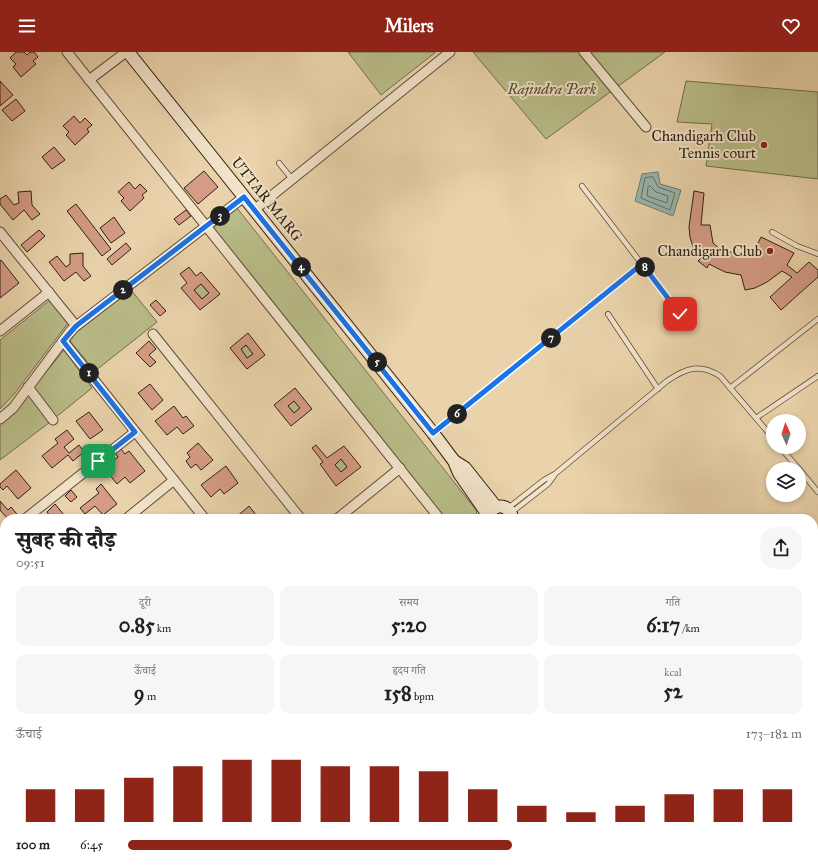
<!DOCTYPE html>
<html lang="hi">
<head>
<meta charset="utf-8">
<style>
  :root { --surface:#fff; --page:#f6f6f6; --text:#202124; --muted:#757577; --accent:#8f2418 }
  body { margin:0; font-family:"IM FELL Great Primer","Noto Serif Devanagari",serif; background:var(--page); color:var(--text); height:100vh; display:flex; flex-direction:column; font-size:15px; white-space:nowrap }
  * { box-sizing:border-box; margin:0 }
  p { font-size:13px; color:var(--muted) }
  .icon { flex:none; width:22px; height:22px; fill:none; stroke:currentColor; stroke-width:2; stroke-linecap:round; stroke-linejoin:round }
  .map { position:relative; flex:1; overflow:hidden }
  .drawer { position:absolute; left:0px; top:462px; width:818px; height:354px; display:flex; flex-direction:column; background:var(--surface); border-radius:16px 16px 0 0; box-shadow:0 2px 6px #0003 }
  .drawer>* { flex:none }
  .needle { width:26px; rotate:357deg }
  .tools { position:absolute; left:766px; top:362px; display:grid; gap:8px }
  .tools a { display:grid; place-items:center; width:40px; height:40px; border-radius:50%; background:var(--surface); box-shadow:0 2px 6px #0003; font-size:20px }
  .pin { position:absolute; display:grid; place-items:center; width:34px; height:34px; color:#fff; margin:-17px; border-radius:8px; box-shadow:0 2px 6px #0006 }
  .km { position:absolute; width:20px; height:20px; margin:-10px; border-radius:50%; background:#222; color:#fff; font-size:11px; line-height:20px; text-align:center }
  .round { display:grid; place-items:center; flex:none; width:42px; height:42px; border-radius:16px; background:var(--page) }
  .head { display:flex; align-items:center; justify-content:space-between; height:68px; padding:0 16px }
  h1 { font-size:22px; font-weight:800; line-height:30px }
  .metrics { display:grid; grid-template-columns:repeat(3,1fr); gap:6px; height:68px; padding:4px 16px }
  .metrics div { display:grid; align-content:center; border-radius:10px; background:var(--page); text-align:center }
  .metrics b { font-size:20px; font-weight:800 }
  .metrics small { font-size:11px; font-weight:400 }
  .metrics p { font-size:11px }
  .chart { height:112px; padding:8px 16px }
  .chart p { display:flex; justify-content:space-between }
  .chart svg { width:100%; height:72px; margin-top:4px; stroke:var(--accent); stroke-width:6 }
  ul { padding:0 16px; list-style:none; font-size:13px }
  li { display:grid; grid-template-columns:64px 48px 1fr; align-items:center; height:30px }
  li i { height:10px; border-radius:5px; background:var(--accent) }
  header { display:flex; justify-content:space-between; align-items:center; height:52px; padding:0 16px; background:var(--accent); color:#fff; font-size:18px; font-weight:800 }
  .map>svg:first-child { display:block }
  .green { fill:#b8bc88; stroke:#736e4f }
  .water { fill:#98b7ad; stroke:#6e7b71 }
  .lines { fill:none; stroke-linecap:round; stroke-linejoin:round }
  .shore { stroke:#636c62; stroke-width:1 }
  .building { fill:#d59c85; stroke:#2e2116; fill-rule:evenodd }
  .service-casing { stroke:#5d4e3b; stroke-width:6 }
  .minor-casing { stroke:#5d4e3b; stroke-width:11 }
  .secondary-casing { stroke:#2e2116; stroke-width:14 }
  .path { stroke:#2e2116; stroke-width:1.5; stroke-dasharray:3 2; stroke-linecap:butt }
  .service { stroke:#f1e2c8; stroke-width:4.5 }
  .minor { stroke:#f1e2c8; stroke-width:9 }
  .secondary { stroke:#f1e2c8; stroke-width:12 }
  .route-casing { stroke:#fff; stroke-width:8 }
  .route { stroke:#1a73e8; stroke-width:5 }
  .poi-dot { fill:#8f2418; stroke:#f1e2c8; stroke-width:1.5 }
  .labels { text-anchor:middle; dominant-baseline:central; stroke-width:4; stroke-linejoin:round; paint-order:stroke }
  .park-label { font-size:15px; font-style:italic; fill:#504832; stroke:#f1e2c8 }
  .poi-label { font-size:15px; fill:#2e2116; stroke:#f1e2c8; text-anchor:end }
  .street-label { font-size:15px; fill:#2e2116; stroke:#f1e2c8 }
</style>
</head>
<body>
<header><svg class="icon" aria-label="menu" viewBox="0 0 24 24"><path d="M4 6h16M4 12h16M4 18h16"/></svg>Milers<svg class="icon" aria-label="heart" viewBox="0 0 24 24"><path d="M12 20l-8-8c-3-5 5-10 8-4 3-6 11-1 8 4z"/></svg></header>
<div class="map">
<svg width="818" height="816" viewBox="0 0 818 816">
  <rect width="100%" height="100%" fill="#ead3ab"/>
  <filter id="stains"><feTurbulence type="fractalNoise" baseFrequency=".005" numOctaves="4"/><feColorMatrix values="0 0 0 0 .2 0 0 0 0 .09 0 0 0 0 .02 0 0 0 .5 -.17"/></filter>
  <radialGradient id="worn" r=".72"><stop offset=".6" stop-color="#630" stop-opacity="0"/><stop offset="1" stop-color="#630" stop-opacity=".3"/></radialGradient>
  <g class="green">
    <path d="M 348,0 L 436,0 L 381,43 Z"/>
    <path d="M 473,0 L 665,0 L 546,87 Z"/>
    <path d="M 686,29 L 818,40 L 818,127 L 706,114 L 712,72 L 677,70 Z"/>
    <path d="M 237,156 L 477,459 L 474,467 L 444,467 L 212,177 Z"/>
    <path d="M 201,232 L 209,241 L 202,247 L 194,238 Z"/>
    <path d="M 131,238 L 157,270 L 95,319 L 70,289 L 78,279 Z"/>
    <path d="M 50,248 L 68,271 L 15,341 L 0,357 L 0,288 Z"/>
    <path d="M 246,293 L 253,302 L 247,306 L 241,297 Z"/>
    <path d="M 64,298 L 92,336 L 56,365 L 33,336 Z"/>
    <path d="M 28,341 L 50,370 L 0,408 L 0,371 Z"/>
    <path d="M 294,349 L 300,356 L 294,361 L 288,354 Z"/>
    <path d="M 341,407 L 347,415 L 341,420 L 335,413 Z"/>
    <path d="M 0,606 L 5,612 L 5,654 L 0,648 Z"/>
    <path d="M 0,683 L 5,689 L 5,727 L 0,721 Z"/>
    <path d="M 5,810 L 5,811 L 54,811 L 47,816 L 0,816 Z"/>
    <path d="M 138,811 L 173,811 L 177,816 L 142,816 Z"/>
    <path d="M 550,811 L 761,811 L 765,816 L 547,816 Z"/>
  </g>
  <path class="water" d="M 658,120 L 660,132 L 681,138 L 673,164 L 635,149 L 642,122 Z"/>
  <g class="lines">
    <g class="shore">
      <path d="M 653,125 L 658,135 L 675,141 L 670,158 L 641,146 L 645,126 Z"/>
      <path d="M 650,134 L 656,140 L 668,144 L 667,151 L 647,144 L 648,135 Z"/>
    </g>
  </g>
  <g class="building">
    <path d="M 16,0 L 24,0 L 27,3 L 30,0 L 34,0 L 38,5 L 33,9 L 36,12 L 21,25 L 13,15 L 16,12 L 10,6 Z"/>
    <path d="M 0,29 L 13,43 L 0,54 Z"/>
    <path d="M 16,47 L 25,59 L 12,69 L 2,58 Z"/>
    <path d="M 74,64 L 80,71 L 85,66 L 92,73 L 87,77 L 89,80 L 75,93 L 66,83 L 69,80 L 63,74 Z"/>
    <path d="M 54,95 L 65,108 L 52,117 L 42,105 Z"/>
    <path d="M 204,119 L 218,135 L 198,152 L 184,136 Z"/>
    <path d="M 129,130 L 135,137 L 140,132 L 147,139 L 142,143 L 144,146 L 130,159 L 121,149 L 124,146 L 118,140 Z"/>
    <path d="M 31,139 L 32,153 L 40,162 L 32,168 L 24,158 L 13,168 L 0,152 L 0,147 L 6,143 L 14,153 L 19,151 L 18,140 Z"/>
    <path d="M 694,139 L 704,141 L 701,173 L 710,173 L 713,191 L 721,198 L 740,202 L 749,199 L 757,193 L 761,185 L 794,201 L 787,213 L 797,221 L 809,210 L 818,218 L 818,225 L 781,258 L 770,245 L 792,225 L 782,219 L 767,230 L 755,236 L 745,238 L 741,223 L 725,220 L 709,212 L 707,216 L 698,209 L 701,206 L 693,195 L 690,185 L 689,175 Z"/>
    <path d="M 76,152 L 111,197 L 102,204 L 67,159 Z"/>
    <path d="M 186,158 L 191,164 L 179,173 L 174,167 Z"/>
    <path d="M 114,165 L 125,181 L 111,191 L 100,176 Z"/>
    <path d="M 39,178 L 45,184 L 27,200 L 21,193 Z"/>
    <path d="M 126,191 L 131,197 L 112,213 L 107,207 Z"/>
    <path d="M 83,201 L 83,214 L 91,224 L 84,229 L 76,220 L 64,229 L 49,210 L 57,204 L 66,215 L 70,212 L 70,202 Z"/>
    <path d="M 1,208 L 19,231 L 0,246 L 0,209 Z"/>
    <path d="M 189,215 L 196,224 L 201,220 L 220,242 L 200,258 L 181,236 L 187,231 L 180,222 ZM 201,232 L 209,241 L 202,247 L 194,238 Z"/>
    <path d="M 156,248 L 166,259 L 160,264 L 150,253 Z"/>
    <path d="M 248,281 L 265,303 L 247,317 L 230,296 ZM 246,293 L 253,302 L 247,306 L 241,297 Z"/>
    <path d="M 149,289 L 156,297 L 149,303 L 156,310 L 150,315 L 136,301 Z"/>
    <path d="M 150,332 L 163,348 L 152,358 L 138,341 Z"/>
    <path d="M 295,336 L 312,357 L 291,374 L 274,353 ZM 294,349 L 300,356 L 294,361 L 288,354 Z"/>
    <path d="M 174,354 L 183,366 L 186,364 L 194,374 L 183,382 L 177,375 L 167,383 L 155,369 Z"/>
    <path d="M 89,360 L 103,378 L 90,387 L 76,369 Z"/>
    <path d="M 67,378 L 74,387 L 64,395 L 69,401 L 79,393 L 84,400 L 73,409 L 68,403 L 52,416 L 42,404 L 58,391 L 55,387 Z"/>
    <path d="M 198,391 L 213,408 L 201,418 L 196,412 L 191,416 L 186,409 L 190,405 L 187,401 Z"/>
    <path d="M 316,393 L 327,406 L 344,394 L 361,415 L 336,434 L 320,412 L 323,410 L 312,396 ZM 341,407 L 347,415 L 341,420 L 335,413 Z"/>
    <path d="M 121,397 L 125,402 L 129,399 L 145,419 L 130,431 L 125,425 L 117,432 L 104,416 L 118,405 L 115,401 Z"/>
    <path d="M 226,414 L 238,431 L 224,442 L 220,437 L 211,445 L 201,433 Z"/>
    <path d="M 16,418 L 31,436 L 18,447 L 7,434 L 3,438 L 0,435 L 0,432 Z"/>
    <path d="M 101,432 L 117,452 L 103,463 L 95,454 L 85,462 L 80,456 L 99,441 L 96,437 Z"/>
    <path d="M 71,438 L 77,445 L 71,450 L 65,444 Z"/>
    <path d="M 0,449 L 8,458 L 11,455 L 21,467 L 8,467 L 0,458 Z"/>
    <path d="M 55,452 L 64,463 L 61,467 L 52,467 L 47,460 Z"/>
    <path d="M 249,454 L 257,464 L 253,467 L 234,467 Z"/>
    <path d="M 5,489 L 5,498 L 1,492 Z"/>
    <path d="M 1,556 L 5,561 L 5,578 L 0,582 Z"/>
    <path d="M 0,793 L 5,800 L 5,806 L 0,810 Z"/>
    <path d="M 192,811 L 203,811 L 196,816 Z"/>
    <path d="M 211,811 L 215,816 L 205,816 Z"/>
    <path d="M 255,811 L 279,811 L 284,816 L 259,816 Z"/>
  </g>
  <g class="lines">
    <g class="service-casing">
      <g id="service">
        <path d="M 279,111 L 292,127"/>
        <path d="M 582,134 L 680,262"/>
        <path d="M 772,180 L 797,194 L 818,202"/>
        <path d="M 608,262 L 658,337"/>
        <path d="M 730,336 L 818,267"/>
        <path d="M 756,366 L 818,324"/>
        <path d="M 433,381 L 642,212"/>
        <path d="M 780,395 L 799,417"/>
        <path d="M 799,417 L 818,440"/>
        <path d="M 508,456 L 544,428 L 555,422 L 667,329 C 686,316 700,311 720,324 L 773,386"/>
        <path d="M 512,460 L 548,432 L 554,424"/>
      </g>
    </g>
    <g class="minor-casing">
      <g id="minor">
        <path d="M 67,0 L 440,467"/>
        <path d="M 584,0 L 646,75"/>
        <path d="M 89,28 L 126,0"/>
        <path d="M 254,158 L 450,0"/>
        <path d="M 0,180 L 76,274"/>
        <path d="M 0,279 L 49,240"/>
        <path d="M 153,282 L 301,467"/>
        <path d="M 63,289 L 205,467"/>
        <path d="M 28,335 L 53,368"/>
        <path d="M 0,367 L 13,356 L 71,278 L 244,145"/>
        <path d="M 25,467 L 135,380"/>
        <path d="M 126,467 L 174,428"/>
        <path d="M 337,467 L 400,416"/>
        <path d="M 0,487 L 5,483"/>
        <path d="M 0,520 L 5,526"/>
        <path d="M 238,811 L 242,816"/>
        <path d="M 385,811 L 389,816"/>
        <path d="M 475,811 L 478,816"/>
        <path d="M 329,816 L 335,811"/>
        <path d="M 530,816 L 536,811"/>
      </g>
    </g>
    <g class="secondary-casing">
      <g id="secondary">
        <path d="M 128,0 L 433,381 L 454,409 L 459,421 L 488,463"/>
        <path d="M 454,409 L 465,416 L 496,455"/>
        <path d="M 491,459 C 499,450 511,455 512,467"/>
        <path d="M 0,666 L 5,672"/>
        <path d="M 118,811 L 122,816"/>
        <path d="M 780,811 L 784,816"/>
        <path d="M 60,816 L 66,811"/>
      </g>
    </g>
    <g class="path">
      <path d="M 813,539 L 818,538"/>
      <path d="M 701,811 L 704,816"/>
      <path d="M 570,816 L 572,811"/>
      <path d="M 664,816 L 670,811"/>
    </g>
    <use href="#service" class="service"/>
    <use href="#minor" class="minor"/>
    <use href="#secondary" class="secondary"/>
  </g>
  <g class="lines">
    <g class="route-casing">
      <path id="route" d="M 98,409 L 135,380 L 63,289 L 76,274 L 244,145 L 433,381 L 642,212 L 680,262"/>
    </g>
    <use href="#route" class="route"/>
  </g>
  <g class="poi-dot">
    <circle cx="764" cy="93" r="4"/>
    <circle cx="770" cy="199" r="4"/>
  </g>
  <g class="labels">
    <g class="park-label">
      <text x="552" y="37">Rajindra Park</text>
    </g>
    <g class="poi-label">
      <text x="756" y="84">Chandigarh Club<tspan x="756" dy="17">Tennis court</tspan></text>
      <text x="762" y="199">Chandigarh Club</text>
    </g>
    <g class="street-label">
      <text transform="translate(267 147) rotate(51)">UTTAR MARG</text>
    </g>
  </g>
  <rect width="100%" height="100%" filter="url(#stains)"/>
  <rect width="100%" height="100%" fill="url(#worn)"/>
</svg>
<div class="tools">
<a><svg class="needle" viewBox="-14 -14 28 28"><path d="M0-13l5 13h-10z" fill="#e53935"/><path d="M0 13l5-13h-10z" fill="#757577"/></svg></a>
<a><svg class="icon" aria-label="layers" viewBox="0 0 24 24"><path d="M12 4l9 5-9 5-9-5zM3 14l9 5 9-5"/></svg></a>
</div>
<div class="pin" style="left:98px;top:409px;background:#1e9e55"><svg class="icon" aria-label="arrive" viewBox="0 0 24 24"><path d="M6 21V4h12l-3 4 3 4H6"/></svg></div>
<div class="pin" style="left:680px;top:262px;background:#d93025"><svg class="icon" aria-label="check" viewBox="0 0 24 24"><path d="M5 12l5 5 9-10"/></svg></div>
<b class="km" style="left:89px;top:321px">1</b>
<b class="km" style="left:123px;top:238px">2</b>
<b class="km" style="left:220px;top:164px">3</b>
<b class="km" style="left:301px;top:215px">4</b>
<b class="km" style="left:377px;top:310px">5</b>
<b class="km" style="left:457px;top:362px">6</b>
<b class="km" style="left:551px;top:286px">7</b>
<b class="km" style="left:645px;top:215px">8</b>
<section class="drawer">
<div class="head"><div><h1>सुबह की दौड़</h1><p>09:51</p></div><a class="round"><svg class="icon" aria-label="share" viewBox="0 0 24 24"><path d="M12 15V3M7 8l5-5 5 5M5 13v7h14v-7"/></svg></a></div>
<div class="metrics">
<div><p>दूरी</p><b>0.85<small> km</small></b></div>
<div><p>समय</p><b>5:20</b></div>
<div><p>गति</p><b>6:17<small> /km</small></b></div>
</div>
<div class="metrics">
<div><p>ऊँचाई</p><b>9<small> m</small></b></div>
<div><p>हृदय गति</p><b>158<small> bpm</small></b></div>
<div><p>kcal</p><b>52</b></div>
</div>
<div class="chart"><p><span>ऊँचाई</span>173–182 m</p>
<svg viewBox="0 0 160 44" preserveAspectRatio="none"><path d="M5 44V24M15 44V24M25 44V17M35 44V10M45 44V6M55 44V6M65 44V10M75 44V10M85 44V13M95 44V24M105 44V34M115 44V38M125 44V34M135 44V27M145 44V24M155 44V24"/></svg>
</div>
<ul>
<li><b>100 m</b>6:45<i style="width:57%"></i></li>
</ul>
</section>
</div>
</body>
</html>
